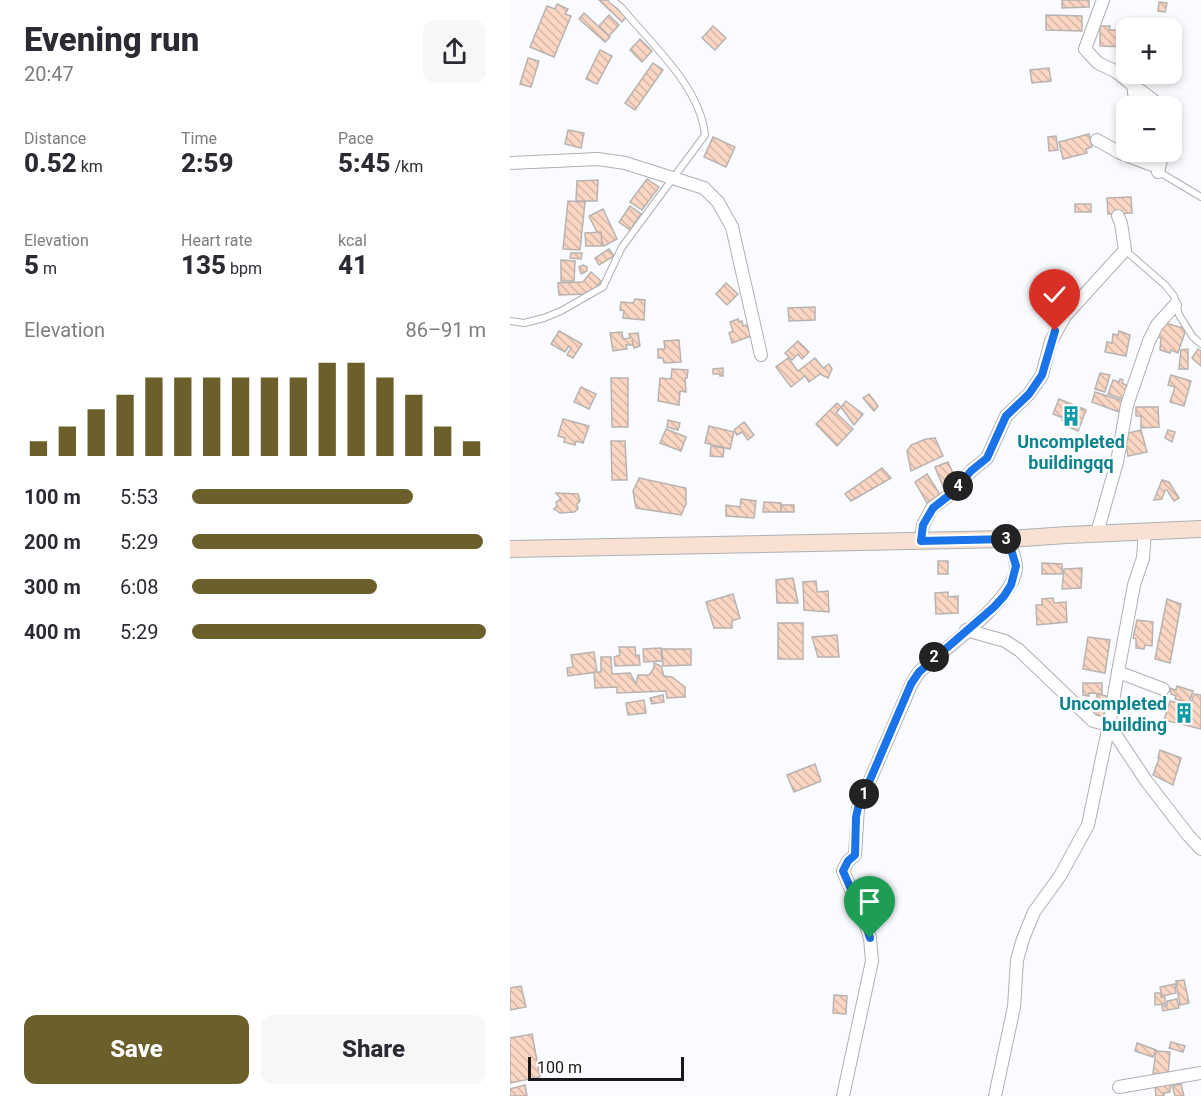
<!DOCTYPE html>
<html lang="en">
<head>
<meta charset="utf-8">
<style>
  :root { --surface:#fff; --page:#f7f7f7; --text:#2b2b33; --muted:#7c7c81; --accent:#6b5f2c }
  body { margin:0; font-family:Roboto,sans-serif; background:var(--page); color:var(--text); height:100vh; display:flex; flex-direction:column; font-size:22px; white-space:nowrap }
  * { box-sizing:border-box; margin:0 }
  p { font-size:20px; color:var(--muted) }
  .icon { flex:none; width:33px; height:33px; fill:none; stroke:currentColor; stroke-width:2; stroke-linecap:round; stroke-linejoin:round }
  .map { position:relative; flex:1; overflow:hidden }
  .details { display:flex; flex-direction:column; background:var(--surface); width:510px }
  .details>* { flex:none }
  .tools { position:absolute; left:606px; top:18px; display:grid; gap:12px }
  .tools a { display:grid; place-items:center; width:66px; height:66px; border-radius:12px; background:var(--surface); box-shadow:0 3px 9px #0003; font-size:30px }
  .scale { position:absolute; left:18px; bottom:15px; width:156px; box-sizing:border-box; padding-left:6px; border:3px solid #18181a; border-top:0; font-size:16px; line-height:21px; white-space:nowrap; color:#18181a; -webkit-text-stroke:4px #fff; paint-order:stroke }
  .pin { position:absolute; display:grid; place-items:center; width:51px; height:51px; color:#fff; margin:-62px -26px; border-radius:50% 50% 50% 0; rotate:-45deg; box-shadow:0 0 6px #0007 }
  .pin .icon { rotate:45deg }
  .km { position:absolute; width:30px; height:30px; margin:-15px; border-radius:50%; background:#222; color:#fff; font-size:16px; line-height:30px; text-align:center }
  .round { display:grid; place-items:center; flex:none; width:63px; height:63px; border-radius:12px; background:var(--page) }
  .summary { display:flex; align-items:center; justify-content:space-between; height:102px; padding:0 24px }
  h1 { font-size:33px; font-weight:800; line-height:45px }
  .metrics { display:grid; grid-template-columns:repeat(3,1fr); gap:9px; height:102px; padding:6px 24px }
  .metrics div { display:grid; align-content:center }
  .metrics b { font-size:26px; font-weight:800 }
  .metrics small { font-size:16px; font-weight:400 }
  .metrics p { font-size:16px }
  .chart { height:168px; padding:12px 24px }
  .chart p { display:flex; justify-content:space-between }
  .chart svg { width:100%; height:108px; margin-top:6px; stroke:var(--accent); stroke-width:6 }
  .cta { display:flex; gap:12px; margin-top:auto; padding:12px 24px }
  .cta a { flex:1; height:69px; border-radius:12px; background:var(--accent); color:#fff; font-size:24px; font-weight:800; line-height:69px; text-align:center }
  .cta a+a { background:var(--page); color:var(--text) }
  ul { padding:0 24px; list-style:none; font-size:20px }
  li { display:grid; grid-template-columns:96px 72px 1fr; align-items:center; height:45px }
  li i { height:15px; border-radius:8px; background:var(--accent) }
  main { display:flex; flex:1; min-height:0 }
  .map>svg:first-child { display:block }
  .building { fill:url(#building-back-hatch); stroke:#b8b3b1; stroke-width:1.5 }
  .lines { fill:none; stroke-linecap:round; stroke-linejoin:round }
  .service-casing { stroke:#aeb0b4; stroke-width:8 }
  .minor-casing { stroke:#aeb0b4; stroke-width:14 }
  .secondary-casing { stroke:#aeb0b4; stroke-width:18 }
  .service { stroke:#fff; stroke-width:6 }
  .minor { stroke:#fff; stroke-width:12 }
  .secondary { stroke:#f8e1d2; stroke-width:16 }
  .route-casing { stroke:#fff; stroke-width:12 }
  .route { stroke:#1a73e8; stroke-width:8 }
  .labels { text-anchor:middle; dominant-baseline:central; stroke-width:4.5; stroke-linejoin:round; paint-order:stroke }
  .culture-label { font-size:18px; font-weight:bold; fill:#0d838f; stroke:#fff }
</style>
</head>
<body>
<main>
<section class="details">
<div class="summary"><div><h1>Evening run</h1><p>20:47</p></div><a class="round"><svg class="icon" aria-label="share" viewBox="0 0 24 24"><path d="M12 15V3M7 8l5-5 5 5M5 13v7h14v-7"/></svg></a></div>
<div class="metrics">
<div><p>Distance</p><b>0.52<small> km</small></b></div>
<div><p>Time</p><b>2:59</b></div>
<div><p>Pace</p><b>5:45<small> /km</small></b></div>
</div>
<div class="metrics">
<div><p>Elevation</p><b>5<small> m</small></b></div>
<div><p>Heart rate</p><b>135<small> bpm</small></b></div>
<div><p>kcal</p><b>41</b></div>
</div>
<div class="chart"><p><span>Elevation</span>86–91 m</p>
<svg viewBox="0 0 160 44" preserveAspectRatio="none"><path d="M5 44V38M15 44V32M25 44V25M35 44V19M45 44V12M55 44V12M65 44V12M75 44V12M85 44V12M95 44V12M105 44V6M115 44V6M125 44V12M135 44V19M145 44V32M155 44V38"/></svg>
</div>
<ul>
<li><b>100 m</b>5:53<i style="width:75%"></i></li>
<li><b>200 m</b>5:29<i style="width:99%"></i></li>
<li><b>300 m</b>6:08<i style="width:63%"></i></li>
<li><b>400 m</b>5:29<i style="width:100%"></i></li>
</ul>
<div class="cta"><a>Save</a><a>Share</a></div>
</section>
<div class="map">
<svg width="691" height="1096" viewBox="0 0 691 1096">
  <defs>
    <pattern id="building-back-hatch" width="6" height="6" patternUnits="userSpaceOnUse" patternTransform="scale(1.5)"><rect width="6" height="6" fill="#fad6c3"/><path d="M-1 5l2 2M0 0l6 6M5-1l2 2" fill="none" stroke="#d6b7a7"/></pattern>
  </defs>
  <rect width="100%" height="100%" fill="#f9fbff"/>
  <g class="building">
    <path d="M 89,0 L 98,0 L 116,17 L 112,22 Z"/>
    <path d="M 552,0 L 579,0 L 579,7 L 552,8 Z"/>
    <path d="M 649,2 L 657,3 L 655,12 L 648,11 Z"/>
    <path d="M 47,4 L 58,9 L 55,14 L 61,16 L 44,57 L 20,47 L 37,6 L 45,9 Z"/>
    <path d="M 74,13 L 100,37 L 95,42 L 69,19 Z"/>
    <path d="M 99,15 L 109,25 L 99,36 L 89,26 Z"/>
    <path d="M 536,15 L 572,16 L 572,31 L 536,30 Z"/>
    <path d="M 203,26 L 216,38 L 205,50 L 192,38 Z"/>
    <path d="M 590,26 L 600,26 L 599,30 L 616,30 L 616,47 L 590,46 Z"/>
    <path d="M 130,39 L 142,51 L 132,62 L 120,50 Z"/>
    <path d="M 90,50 L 102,56 L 87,84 L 76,79 Z"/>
    <path d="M 18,58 L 29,61 L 21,87 L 10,84 Z"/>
    <path d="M 143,63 L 153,70 L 125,110 L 115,103 Z"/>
    <path d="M 539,68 L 541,81 L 522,83 L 520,70 Z"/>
    <path d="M 58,130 L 74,133 L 71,148 L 55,144 Z"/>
    <path d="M 579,134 L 582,147 L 576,149 L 577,153 L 553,159 L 549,142 Z"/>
    <path d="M 546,136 L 548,150 L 539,151 L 538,137 Z"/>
    <path d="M 203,137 L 225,147 L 216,167 L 194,157 Z"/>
    <path d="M 137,179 L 149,187 L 132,210 L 120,202 Z"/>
    <path d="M 88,180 L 87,201 L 66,201 L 67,181 Z"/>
    <path d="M 621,197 L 622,213 L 598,214 L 597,198 Z"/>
    <path d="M 58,201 L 75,202 L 70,250 L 53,249 Z"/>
    <rect x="565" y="204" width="16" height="8"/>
    <path d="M 120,206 L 131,214 L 120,230 L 109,222 Z"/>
    <path d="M 93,209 L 107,239 L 94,246 L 79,216 Z"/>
    <path d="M 91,232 L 92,246 L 76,246 L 75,233 Z"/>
    <path d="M 99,249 L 104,256 L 89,265 L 85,258 Z"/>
    <path d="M 61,253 L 72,253 L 71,259 L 60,258 Z"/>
    <path d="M 51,260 L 65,261 L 64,281 L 51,281 Z"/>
    <path d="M 73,265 L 77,267 L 77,271 L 71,274 L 69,267 Z"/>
    <path d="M 81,272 L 91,281 L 84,290 L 76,294 L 49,295 L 48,283 L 73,282 Z"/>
    <path d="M 216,283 L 228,294 L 217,305 L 206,294 Z"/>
    <path d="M 125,299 L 135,300 L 134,320 L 113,318 L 114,311 L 110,310 L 111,302 L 123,303 Z"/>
    <path d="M 305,307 L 305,320 L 279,321 L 278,308 Z"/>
    <path d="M 228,319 L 229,322 L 232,321 L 233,326 L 237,325 L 241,336 L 222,343 L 219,333 L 223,331 L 220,322 Z"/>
    <path d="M 652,322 L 676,329 L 668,353 L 661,350 L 660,353 L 650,350 L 651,338 L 647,337 Z"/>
    <path d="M 49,331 L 72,344 L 63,358 L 57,355 L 61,348 L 59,346 L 55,352 L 41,344 Z"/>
    <path d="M 609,331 L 620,335 L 616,356 L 595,352 L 597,342 L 602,343 L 603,334 L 608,335 Z"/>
    <path d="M 112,332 L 113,339 L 120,338 L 119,334 L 128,333 L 130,346 L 124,348 L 122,340 L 123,345 L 116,345 L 117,349 L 103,351 L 100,333 Z"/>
    <path d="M 169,340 L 171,362 L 154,363 L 153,358 L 148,358 L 148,349 L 155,349 L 154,341 Z"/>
    <path d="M 288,341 L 299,352 L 292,359 L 288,354 L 282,360 L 275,353 Z"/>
    <path d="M 678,349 L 678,369 L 669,369 L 671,350 Z"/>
    <path d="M 688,349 L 691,351 L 691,366 L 682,358 Z"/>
    <path d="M 278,358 L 288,371 L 305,358 L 313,368 L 319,364 L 322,369 L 318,378 L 310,374 L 299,382 L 295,376 L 281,387 L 266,367 Z"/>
    <path d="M 213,368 L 213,376 L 210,376 L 210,374 L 203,374 L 203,369 Z"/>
    <path d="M 162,369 L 178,370 L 177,378 L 175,378 L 176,392 L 170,391 L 169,405 L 148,401 L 150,378 L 161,379 Z"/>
    <path d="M 590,373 L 600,375 L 595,392 L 585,389 Z"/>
    <path d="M 661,375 L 681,381 L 674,406 L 660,402 L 665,387 L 658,385 Z"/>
    <path d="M 101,378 L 118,378 L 118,427 L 102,427 Z"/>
    <path d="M 610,379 L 613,380 L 612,383 L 618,386 L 613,399 L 598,394 L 603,380 L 609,382 Z"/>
    <path d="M 71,387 L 86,394 L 79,409 L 64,402 Z"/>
    <path d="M 585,392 L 613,401 L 609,412 L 582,402 Z"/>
    <path d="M 359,394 L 368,406 L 364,411 L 353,398 Z"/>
    <path d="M 549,399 L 576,410 L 568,431 L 554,425 L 555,422 L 552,420 L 553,418 L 543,414 Z"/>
    <path d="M 336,401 L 353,414 L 344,425 L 331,407 Z"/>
    <path d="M 327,403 L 331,407 L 326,413 L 343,429 L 327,446 L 306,424 Z"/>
    <path d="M 626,407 L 648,407 L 649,427 L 631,428 L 631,416 L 626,416 Z"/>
    <path d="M 53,419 L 79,426 L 73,443 L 66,441 L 65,445 L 54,442 L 55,438 L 48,436 Z"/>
    <path d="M 158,420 L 170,423 L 168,430 L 157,427 Z"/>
    <path d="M 234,422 L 244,435 L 238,440 L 232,432 L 227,435 L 224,430 Z"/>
    <path d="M 199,426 L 224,432 L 220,449 L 195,443 Z"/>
    <path d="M 156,429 L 176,437 L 171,451 L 150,443 Z"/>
    <path d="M 631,430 L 637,452 L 618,456 L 614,434 Z"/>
    <path d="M 658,430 L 665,432 L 662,442 L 655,438 Z"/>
    <path d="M 425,438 L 433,456 L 401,471 L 397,451 L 401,445 L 416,439 Z"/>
    <path d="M 101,441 L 115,441 L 117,480 L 102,480 Z"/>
    <path d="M 201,446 L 214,448 L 213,457 L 200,456 Z"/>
    <path d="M 438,462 L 446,480 L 434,489 L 425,467 Z"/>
    <path d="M 372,468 L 381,478 L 341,501 L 335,494 Z"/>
    <path d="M 417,474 L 429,493 L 427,497 L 417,503 L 405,482 Z"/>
    <path d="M 129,478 L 176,488 L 176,504 L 171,515 L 126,508 L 123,491 Z"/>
    <path d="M 652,480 L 659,482 L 669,498 L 664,501 L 657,490 L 655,490 L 652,499 L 644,500 Z"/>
    <path d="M 46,493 L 68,494 L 70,501 L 67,504 L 68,509 L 64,512 L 50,513 L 44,509 L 47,506 L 46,502 L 51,499 Z"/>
    <path d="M 231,499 L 246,501 L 244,518 L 216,516 L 216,505 L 230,507 Z"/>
    <path d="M 254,502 L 271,503 L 271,512 L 253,512 Z"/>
    <rect x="271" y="505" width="13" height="7"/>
    <rect x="428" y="561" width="10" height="13"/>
    <path d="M 532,563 L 552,564 L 552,574 L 532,574 Z"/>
    <path d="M 572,568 L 571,588 L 552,589 L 554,569 Z"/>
    <path d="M 283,578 L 288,603 L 267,603 L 266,580 Z"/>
    <path d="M 306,581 L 307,592 L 318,591 L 319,612 L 294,610 L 293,582 Z"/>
    <path d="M 438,592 L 438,597 L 448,596 L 448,613 L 426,614 L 425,593 Z"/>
    <path d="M 223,594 L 230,618 L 222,621 L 222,628 L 204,628 L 196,602 Z"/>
    <path d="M 543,598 L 544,603 L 556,602 L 557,622 L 527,625 L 526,605 L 532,605 L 532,599 Z"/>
    <path d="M 657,599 L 671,604 L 660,663 L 645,659 Z"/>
    <path d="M 627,620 L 643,622 L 642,646 L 635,645 L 634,649 L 626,648 L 626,639 L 623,638 Z"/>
    <rect x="268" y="623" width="25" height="36"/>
    <path d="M 327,635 L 329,657 L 308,657 L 302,637 Z"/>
    <path d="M 578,637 L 600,640 L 595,673 L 573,669 Z"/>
    <path d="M 109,647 L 125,647 L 126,656 L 129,655 L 130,665 L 105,666 L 104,657 L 110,655 Z"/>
    <path d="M 151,648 L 152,661 L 134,662 L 133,649 Z"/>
    <path d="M 152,649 L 181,649 L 181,665 L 153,666 Z"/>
    <path d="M 84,652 L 87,672 L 58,676 L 57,668 L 63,667 L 61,655 Z"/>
    <path d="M 91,657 L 101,657 L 102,674 L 120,673 L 126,684 L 128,675 L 139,675 L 144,668 L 144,663 L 151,666 L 154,676 L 162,677 L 175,687 L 175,697 L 157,698 L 156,691 L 107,693 L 107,687 L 85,688 L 84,672 L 91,672 Z"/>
    <path d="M 573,683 L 592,683 L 592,694 L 579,693 L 579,696 L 573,695 Z"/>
    <path d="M 667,686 L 683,691 L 679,703 L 665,699 L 666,696 L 661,694 L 660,688 L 666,690 Z"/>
    <path d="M 587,694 L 597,696 L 593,719 L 584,714 Z"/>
    <path d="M 684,694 L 691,695 L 691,729 L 654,720 L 660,701 L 680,706 Z"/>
    <path d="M 153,695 L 154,702 L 142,704 L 140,698 Z"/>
    <path d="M 134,700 L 136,713 L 118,715 L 116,703 Z"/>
    <path d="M 650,750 L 671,758 L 663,785 L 643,775 L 649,759 L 648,758 Z"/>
    <path d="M 305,764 L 311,781 L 284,792 L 277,775 Z"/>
    <path d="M 674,980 L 679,1003 L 670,1005 L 666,981 Z"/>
    <path d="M 665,984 L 666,993 L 652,996 L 650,987 Z"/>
    <path d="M 11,986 L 16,1007 L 0,1010 L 0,988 Z"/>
    <path d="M 645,993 L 651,993 L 651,997 L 655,997 L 655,1004 L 645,1005 Z"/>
    <path d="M 324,995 L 337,996 L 336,1014 L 323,1013 Z"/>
    <path d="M 667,999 L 669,1008 L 653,1011 L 652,1006 L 657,1006 L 657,1001 Z"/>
    <path d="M 22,1034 L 30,1077 L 0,1083 L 0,1038 Z"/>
    <path d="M 661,1042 L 675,1046 L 673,1052 L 659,1048 Z"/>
    <path d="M 627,1043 L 646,1050 L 643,1057 L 625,1051 Z"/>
    <path d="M 646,1051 L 660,1052 L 658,1075 L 643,1073 Z"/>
    <path d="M 660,1083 L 660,1092 L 654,1093 L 654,1096 L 646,1096 L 645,1084 Z"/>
    <path d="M 671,1084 L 674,1096 L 665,1096 L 662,1086 Z"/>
    <path d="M 15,1085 L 17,1096 L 0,1096 L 0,1089 Z"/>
  </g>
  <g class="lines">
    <g class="service-casing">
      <g id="service">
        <path d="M 646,170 L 691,197"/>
        <path d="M 615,250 L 655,285 L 664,296 L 669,315 L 683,337 L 691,344"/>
        <path d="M 0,321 L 14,323 L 34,318 L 51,311 L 93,287 L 112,247 L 195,135 C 190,86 141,44 111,7 L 102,0"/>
      </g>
    </g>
    <g class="minor-casing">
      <g id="minor">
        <path d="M 593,0 L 575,49 L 588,63 L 605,71 L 623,85 L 626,106"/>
        <path d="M 623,85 L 651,106"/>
        <path d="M 587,140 L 610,153 L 642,165 L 640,152"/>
        <path d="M 0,163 L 88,159 L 115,163 L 194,188 L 208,202 L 222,227 L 251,355"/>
        <path d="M 648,172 L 653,152"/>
        <path d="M 635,531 L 633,558 L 624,585 L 608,672 L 653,689"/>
        <path d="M 587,533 L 607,462 L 617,405 L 639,341 L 647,325 L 665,305"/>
        <path d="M 411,541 L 413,525 L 422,508 L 442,493 L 461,471 L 477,458 L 496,416 L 519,394 L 532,375 L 541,341 L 555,316 L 615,250 L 611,223 L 608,216"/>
        <path d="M 456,630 L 495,641 L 509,650 L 583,721 L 599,725 L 608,672"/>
        <path d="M 599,725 L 637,782 L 678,835 L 691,849"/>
        <path d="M 609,1087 L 691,1073"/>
        <path d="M 333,1096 L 362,961 L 360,938 L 354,919 L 333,871 L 338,861 L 345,855 L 348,808 L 401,685 L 409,672 C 433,649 506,600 506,567 C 506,558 501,548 498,539"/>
        <path d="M 485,1096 L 504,1007 L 507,960 L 513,939 L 524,912 L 550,876 L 578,825 L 599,725"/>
      </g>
    </g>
    <g class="secondary-casing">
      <path id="secondary" d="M 0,549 L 498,539 L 557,535 L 691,529"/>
    </g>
    <use href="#service" class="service"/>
    <use href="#minor" class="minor"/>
    <use href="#secondary" class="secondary"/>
  </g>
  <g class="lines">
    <g class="route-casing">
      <path id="route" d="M 360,938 L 354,919 L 333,871 L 338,861 L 345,855 L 346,817 L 348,808 L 401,684 L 409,672 L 484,607 L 494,596 L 501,585 L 506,566 L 498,539 L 411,541 L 413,525 L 423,508 L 442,493 L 461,471 L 477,458 L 496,416 L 519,394 L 532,375 L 545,331"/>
    </g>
    <use href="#route" class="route"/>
  </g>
  <defs>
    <g id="building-bare" transform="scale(1.62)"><path d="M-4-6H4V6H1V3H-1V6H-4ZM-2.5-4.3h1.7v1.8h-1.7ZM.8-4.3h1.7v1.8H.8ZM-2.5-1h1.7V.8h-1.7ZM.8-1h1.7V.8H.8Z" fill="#0f9aa8" stroke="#fff" stroke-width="2.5" paint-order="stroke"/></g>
  </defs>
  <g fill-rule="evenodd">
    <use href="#building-bare" x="561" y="416"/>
    <use href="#building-bare" x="674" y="713"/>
  </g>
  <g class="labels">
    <g class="culture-label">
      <text x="561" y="441">Uncompleted<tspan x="561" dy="21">buildingqq</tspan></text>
      <text x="657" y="703" text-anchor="end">Uncompleted<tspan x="657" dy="21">building</tspan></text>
    </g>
  </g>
</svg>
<div class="tools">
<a>+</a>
<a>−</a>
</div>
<div class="scale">100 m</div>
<div class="pin" style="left:360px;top:938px;background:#1e9e55"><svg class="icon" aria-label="arrive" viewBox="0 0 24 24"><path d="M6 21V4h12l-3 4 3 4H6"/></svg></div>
<div class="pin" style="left:545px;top:331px;background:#d93025"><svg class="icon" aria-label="check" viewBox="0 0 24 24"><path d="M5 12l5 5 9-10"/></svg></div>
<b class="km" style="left:354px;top:794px">1</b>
<b class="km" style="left:424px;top:657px">2</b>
<b class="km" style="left:496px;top:539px">3</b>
<b class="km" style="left:448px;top:486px">4</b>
</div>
</main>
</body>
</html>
